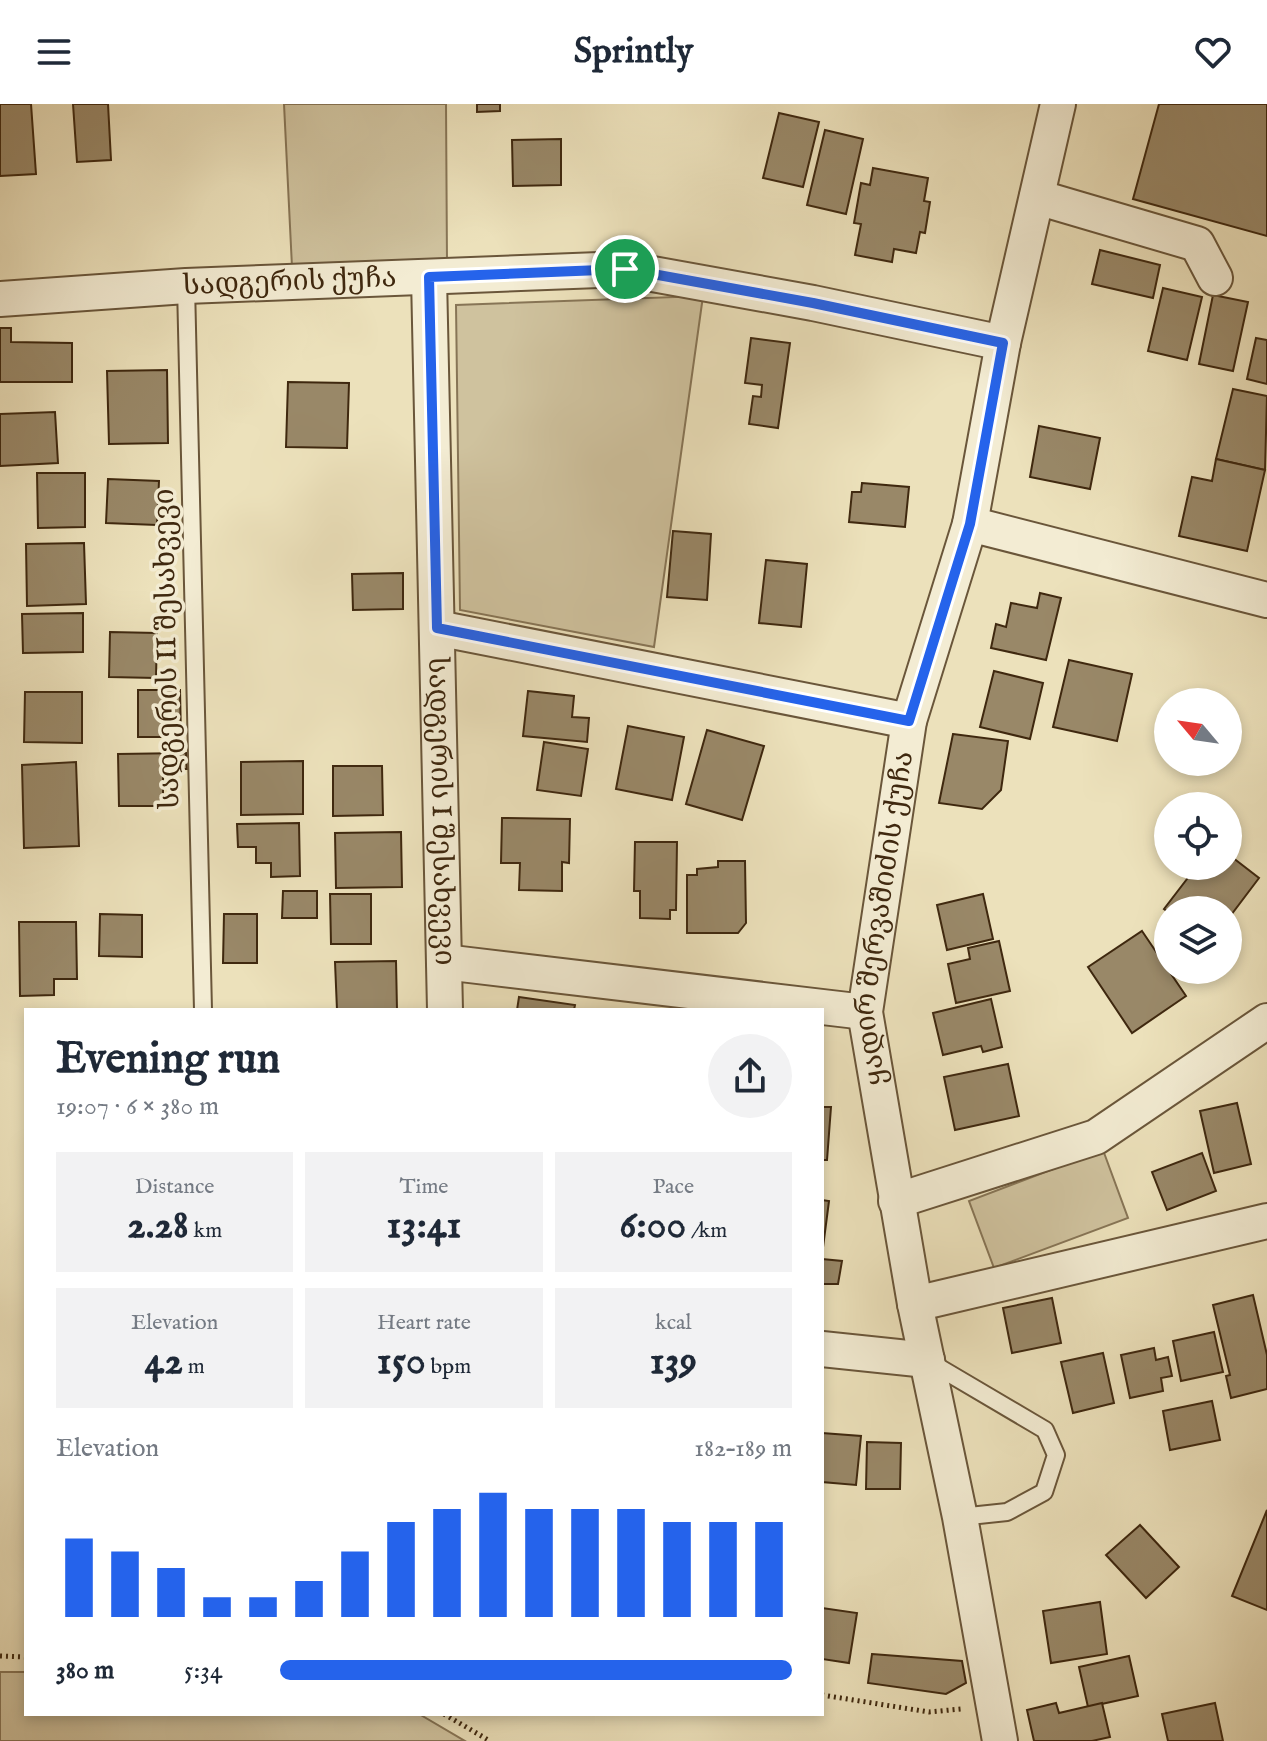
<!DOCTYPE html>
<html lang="en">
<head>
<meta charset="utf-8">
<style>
  :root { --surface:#fff; --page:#f2f2f3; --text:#1f2937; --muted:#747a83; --accent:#2563eb }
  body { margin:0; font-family:"IM FELL English","Noto Serif Georgian",serif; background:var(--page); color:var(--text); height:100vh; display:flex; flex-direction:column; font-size:30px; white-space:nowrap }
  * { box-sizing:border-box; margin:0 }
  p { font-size:26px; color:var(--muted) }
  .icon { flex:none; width:44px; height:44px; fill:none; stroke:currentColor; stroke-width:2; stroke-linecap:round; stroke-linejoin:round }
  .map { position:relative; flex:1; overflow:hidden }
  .panel { position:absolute; left:24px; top:904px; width:800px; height:708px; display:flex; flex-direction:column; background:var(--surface); border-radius:0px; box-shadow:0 4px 12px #0003 }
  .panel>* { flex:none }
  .needle { width:52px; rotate:299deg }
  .controls { position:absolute; left:1154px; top:584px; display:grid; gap:16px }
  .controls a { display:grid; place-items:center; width:88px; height:88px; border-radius:50%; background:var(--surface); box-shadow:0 4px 12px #0003; font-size:40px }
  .pin { position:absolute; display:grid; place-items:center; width:68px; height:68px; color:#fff; margin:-34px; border:4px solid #fff; border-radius:50%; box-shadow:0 2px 8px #0007 }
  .round { display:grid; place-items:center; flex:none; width:84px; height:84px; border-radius:42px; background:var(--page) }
  .headline { display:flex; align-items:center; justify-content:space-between; height:136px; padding:0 32px }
  h1 { font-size:44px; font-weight:700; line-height:60px }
  .metrics { display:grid; grid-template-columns:repeat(3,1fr); gap:12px; height:136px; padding:8px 32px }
  .metrics div { display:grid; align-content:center; border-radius:0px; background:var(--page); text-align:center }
  .metrics b { font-size:40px; font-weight:700 }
  .metrics small { font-size:22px; font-weight:400 }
  .metrics p { font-size:22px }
  .chart { height:224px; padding:16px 32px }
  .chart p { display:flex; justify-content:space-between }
  .chart svg { width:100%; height:144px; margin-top:8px; stroke:var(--accent); stroke-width:6 }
  ul { padding:0 32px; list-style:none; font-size:26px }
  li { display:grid; grid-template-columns:128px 96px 1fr; align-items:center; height:60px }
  li i { height:20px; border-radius:10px; background:var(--accent) }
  header { display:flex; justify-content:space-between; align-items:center; height:104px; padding:0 32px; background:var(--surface); font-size:36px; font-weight:700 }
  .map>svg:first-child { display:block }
  .green { fill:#cfc29e; stroke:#877556; stroke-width:2 }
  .building { fill:#998868; stroke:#3f280f; stroke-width:2 }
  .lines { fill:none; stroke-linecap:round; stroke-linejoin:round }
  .lane-casing { stroke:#6a563a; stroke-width:20 }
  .street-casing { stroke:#6a563a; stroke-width:38 }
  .path { stroke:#3f280f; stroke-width:5; stroke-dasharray:2 4; stroke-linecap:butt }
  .lane { stroke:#f3ecd3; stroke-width:16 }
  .street { stroke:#f3ecd3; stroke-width:34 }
  .route-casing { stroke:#fff; stroke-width:16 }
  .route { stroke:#2563eb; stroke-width:10 }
  .labels { text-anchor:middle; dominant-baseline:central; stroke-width:7; stroke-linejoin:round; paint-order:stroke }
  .street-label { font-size:28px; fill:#3f280f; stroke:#f3ecd3 }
</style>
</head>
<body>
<header><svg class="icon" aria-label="menu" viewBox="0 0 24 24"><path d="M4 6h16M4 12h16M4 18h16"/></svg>Sprintly<svg class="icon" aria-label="heart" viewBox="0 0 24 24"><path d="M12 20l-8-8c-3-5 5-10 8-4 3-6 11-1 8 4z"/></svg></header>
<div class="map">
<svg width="1267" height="1637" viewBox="0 0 1267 1637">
  <rect width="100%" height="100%" fill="#ece1bb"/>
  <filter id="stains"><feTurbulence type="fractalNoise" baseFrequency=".0025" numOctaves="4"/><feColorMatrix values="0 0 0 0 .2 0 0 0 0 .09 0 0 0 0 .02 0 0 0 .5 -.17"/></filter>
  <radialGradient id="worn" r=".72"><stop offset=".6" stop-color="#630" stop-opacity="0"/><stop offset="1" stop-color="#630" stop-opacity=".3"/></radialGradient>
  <g class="green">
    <path d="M 284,0 L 446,0 L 447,157 L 292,163 Z"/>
    <path d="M 703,192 L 654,543 L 460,506 L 456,201 Z"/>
    <path d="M 1103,1046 L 1128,1114 L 994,1164 L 969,1097 Z"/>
    <path d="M 0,1568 L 26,1568 L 26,1610 L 419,1610 L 465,1637 L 0,1637 Z"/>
  </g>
  <g class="building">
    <path d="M 0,0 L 31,0 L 36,70 L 0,72 Z"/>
    <path d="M 73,0 L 108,0 L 111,56 L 77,58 Z"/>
    <path d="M 477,0 L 500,0 L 500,7 L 477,8 Z"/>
    <path d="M 1159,0 L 1267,0 L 1267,132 L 1133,95 Z"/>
    <path d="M 779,9 L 819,18 L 803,83 L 763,74 Z"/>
    <path d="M 825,26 L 863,35 L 846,110 L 807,101 Z"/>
    <path d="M 561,35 L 561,81 L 513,82 L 512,36 Z"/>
    <path d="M 873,64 L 928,74 L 924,97 L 930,98 L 925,129 L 920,128 L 916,149 L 894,145 L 892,158 L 855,151 L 861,120 L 854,119 L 861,79 L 870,81 Z"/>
    <path d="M 1100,146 L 1160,161 L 1153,194 L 1092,180 Z"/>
    <path d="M 1163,184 L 1202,193 L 1187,256 L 1148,247 Z"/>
    <path d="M 1213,191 L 1248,198 L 1233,267 L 1199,260 Z"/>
    <path d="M 0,224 L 11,224 L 11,238 L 72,239 L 72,278 L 0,278 Z"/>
    <path d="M 751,234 L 790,239 L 778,324 L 749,320 L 753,292 L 761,293 L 762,281 L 745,279 Z"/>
    <path d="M 1256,234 L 1267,236 L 1267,280 L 1247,275 Z"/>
    <path d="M 167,266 L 168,339 L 109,340 L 107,267 Z"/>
    <path d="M 288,278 L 349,279 L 347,344 L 286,343 Z"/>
    <path d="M 1233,285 L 1267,292 L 1265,366 L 1216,355 Z"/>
    <path d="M 55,308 L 58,359 L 0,362 L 0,310 Z"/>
    <path d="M 1039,322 L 1100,334 L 1090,385 L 1030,373 Z"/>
    <path d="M 1216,355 L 1265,366 L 1247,447 L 1179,432 L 1192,373 L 1212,377 Z"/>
    <path d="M 37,369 L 85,369 L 85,423 L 38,424 Z"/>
    <path d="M 108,375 L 159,377 L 157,421 L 106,419 Z"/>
    <path d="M 862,379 L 909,383 L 905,423 L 849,418 L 852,388 L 861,388 Z"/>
    <path d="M 673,427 L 711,430 L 707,496 L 667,493 Z"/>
    <path d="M 84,439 L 86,500 L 27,502 L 26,440 Z"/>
    <path d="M 766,456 L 807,460 L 801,523 L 759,519 Z"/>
    <path d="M 403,469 L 403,505 L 353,506 L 352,470 Z"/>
    <path d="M 1040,489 L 1061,494 L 1046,556 L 991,544 L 996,520 L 1006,523 L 1011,499 L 1037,504 Z"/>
    <path d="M 83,509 L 83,548 L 23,549 L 22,510 Z"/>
    <path d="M 110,528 L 157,529 L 156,574 L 109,573 Z"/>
    <path d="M 1069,556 L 1132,570 L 1117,637 L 1053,623 Z"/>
    <path d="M 994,567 L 1043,579 L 1030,635 L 980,623 Z"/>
    <path d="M 138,586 L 180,586 L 181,633 L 138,633 Z"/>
    <path d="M 528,587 L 574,592 L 572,613 L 589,614 L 587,638 L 523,632 Z"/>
    <path d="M 25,588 L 82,588 L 82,639 L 24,638 Z"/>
    <path d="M 628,622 L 684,633 L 672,696 L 616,685 Z"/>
    <path d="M 707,626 L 764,642 L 742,716 L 686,700 Z"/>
    <path d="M 953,630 L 1008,637 L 1001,686 L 982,705 L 939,699 Z"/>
    <path d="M 544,638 L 588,645 L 581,692 L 537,686 Z"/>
    <path d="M 186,649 L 187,665 L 163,665 L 163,702 L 119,702 L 118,650 Z"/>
    <path d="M 303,657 L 303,710 L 241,711 L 241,658 Z"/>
    <path d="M 76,658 L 79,742 L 24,744 L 22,661 Z"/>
    <path d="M 333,662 L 382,662 L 383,711 L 333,712 Z"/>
    <path d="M 502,714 L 570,715 L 569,759 L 562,758 L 562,787 L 519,786 L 520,759 L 501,759 Z"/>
    <path d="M 299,719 L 300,772 L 271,773 L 271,759 L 256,759 L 256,743 L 238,743 L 237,720 Z"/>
    <path d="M 401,728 L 402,783 L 336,784 L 335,729 Z"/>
    <path d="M 635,738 L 677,738 L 676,806 L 670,806 L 670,815 L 640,814 L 640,787 L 634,787 Z"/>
    <path d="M 1228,750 L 1259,774 L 1228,815 L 1228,806 L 1168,808 L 1164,805 L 1197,762 L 1228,762 Z"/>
    <path d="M 718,757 L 745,757 L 746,819 L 738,829 L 687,829 L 687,771 L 697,771 L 697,765 L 718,763 Z"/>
    <path d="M 283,787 L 317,787 L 317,814 L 282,814 Z"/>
    <path d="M 330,790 L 371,790 L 371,840 L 331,840 Z"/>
    <path d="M 983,790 L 993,835 L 947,846 L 937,801 Z"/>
    <path d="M 100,810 L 142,811 L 142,853 L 99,852 Z"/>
    <path d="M 224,810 L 257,810 L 257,859 L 223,859 Z"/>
    <path d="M 19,818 L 76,818 L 77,875 L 54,875 L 54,891 L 20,892 Z"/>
    <path d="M 1142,827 L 1186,892 L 1132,929 L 1088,863 Z"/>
    <path d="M 999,837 L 1010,887 L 956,899 L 948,860 L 970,855 L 968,844 Z"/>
    <path d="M 396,857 L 397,906 L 337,906 L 335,858 Z"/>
    <path d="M 519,893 L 575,901 L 574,906 L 517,906 Z"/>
    <path d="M 991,895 L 1002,943 L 983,948 L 981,942 L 943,951 L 933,909 Z"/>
    <path d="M 1008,960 L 1019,1012 L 955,1026 L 944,973 Z"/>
    <path d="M 1237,999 L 1251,1060 L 1214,1069 L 1200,1007 Z"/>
    <path d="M 822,1003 L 831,1003 L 827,1056 L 822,1056 Z"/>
    <path d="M 1202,1049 L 1216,1087 L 1167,1106 L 1152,1068 Z"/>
    <path d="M 822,1096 L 829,1097 L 822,1151 Z"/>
    <path d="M 822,1155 L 842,1157 L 838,1180 L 822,1180 Z"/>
    <path d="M 1253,1191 L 1267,1251 L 1267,1285 L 1231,1294 L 1226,1272 L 1230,1271 L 1213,1201 Z"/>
    <path d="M 1052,1194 L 1061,1239 L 1012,1249 L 1003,1204 Z"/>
    <path d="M 1214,1228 L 1223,1268 L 1181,1277 L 1173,1237 Z"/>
    <path d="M 1154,1244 L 1156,1256 L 1168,1253 L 1172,1272 L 1161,1274 L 1163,1287 L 1130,1294 L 1121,1251 Z"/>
    <path d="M 1103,1249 L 1114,1299 L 1073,1309 L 1061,1258 Z"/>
    <path d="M 1212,1297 L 1220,1336 L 1170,1346 L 1163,1307 Z"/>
    <path d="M 822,1329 L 861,1332 L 856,1381 L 822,1378 Z"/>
    <path d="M 867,1338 L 901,1339 L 900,1385 L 866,1385 Z"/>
    <path d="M 1267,1406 L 1267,1506 L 1232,1492 Z"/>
    <path d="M 1140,1421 L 1179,1463 L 1146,1494 L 1106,1451 Z"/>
    <path d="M 1100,1498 L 1107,1550 L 1051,1559 L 1043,1507 Z"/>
    <path d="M 822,1504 L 857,1509 L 849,1559 L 822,1555 Z"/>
    <path d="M 872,1550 L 962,1557 L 966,1579 L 946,1590 L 868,1579 Z"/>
    <path d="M 1129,1552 L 1138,1592 L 1088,1603 L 1079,1563 Z"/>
    <path d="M 1056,1599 L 1059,1609 L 1102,1599 L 1110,1633 L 1092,1637 L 1034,1637 L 1027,1606 Z"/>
    <path d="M 1215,1599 L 1223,1637 L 1168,1637 L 1162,1610 Z"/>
  </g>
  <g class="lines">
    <g class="lane-casing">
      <g id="lane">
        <path d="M 186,182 L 203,906"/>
        <path d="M 928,1257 L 1045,1326 L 1056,1351 L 1044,1388 L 1007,1408 L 960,1413"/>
      </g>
    </g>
    <g class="street-casing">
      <g id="street">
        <path d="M 1037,93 L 1197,140 L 1215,174"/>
        <path id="s1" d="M 429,173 L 445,906"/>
        <path id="s2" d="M 0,195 L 186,182 L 625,165 L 813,199 L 1003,239"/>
        <path d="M 970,420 L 1267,496"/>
        <path d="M 437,524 L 909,617"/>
        <path d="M 444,858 L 865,908"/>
        <path d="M 896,1097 L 1096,1033 L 1267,917"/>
        <path d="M 915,1200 L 1267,1117"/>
        <path d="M 822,1245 L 927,1256"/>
        <path id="s3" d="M 1000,1637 L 960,1413 L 915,1200 L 865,908 L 909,617 L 970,420 L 1003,239 L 1058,0"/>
      </g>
    </g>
    <g class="path">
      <path d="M 0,1552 L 26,1553"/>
      <path d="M 822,1591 L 929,1608 L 961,1605"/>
      <path d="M 444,1610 L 490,1637"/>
    </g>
    <use href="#lane" class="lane"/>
    <use href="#street" class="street"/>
  </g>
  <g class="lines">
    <g class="route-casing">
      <path id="route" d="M 625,165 L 813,199 L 1003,239 L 970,420 L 909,617 L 437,524 L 429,173 Z"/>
    </g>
    <use href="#route" class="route"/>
  </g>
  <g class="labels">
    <g class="street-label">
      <text stroke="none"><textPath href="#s2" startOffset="290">სადგერის ქუჩა</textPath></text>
      <text transform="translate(168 545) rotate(-91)">სადგერის II შესახვევი</text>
      <text stroke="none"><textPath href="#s1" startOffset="534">სადგერის I შესახვევი</textPath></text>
      <text stroke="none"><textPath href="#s3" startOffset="836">ყადირ შერვაშიძის ქუჩა</textPath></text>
    </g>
  </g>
  <rect width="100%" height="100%" filter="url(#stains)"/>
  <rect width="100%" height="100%" fill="url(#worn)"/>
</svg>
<div class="controls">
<a><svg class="needle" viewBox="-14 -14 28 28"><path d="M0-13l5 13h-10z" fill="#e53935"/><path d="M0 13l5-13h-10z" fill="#747a83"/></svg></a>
<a><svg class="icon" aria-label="locate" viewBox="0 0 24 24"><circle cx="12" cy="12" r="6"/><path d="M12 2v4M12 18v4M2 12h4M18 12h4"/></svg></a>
<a><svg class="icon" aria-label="layers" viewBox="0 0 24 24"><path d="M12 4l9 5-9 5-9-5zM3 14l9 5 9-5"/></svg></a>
</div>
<div class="pin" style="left:625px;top:165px;background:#1e9e55"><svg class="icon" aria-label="arrive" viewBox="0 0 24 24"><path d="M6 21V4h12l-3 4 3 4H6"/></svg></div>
<section class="panel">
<div class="headline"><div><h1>Evening run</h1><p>19:07 · 6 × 380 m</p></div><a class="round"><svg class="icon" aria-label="share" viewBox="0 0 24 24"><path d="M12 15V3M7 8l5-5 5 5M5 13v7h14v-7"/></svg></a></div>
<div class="metrics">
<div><p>Distance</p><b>2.28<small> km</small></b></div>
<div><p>Time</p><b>13:41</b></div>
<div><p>Pace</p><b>6:00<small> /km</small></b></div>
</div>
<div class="metrics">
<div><p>Elevation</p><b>42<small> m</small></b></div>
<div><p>Heart rate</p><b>150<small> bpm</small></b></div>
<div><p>kcal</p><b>139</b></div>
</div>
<div class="chart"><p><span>Elevation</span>182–189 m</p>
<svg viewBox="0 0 160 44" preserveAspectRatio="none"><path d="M5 44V20M15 44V24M25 44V29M35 44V38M45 44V38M55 44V33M65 44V24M75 44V15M85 44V11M95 44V6M105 44V11M115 44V11M125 44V11M135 44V15M145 44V15M155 44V15"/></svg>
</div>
<ul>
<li><b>380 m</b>5:34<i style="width:100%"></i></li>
</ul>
</section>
</div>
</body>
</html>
